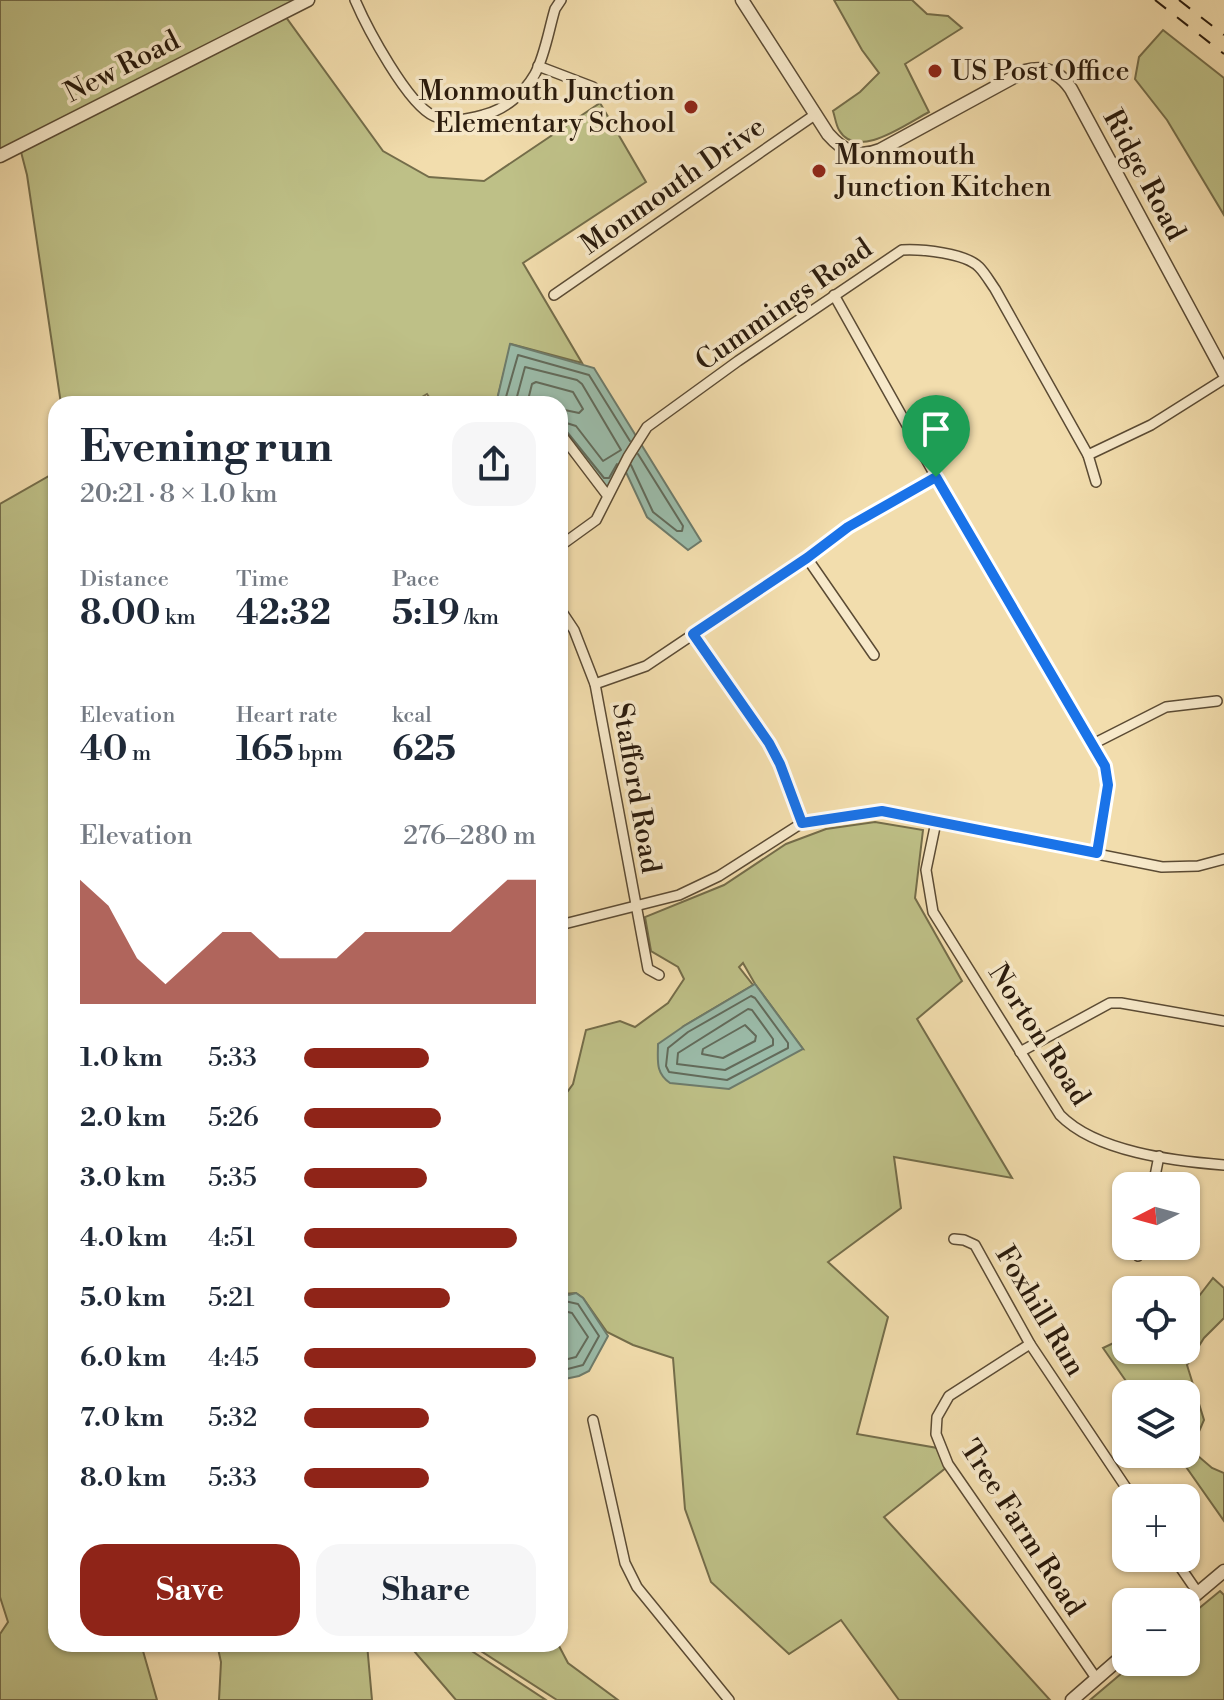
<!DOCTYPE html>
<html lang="en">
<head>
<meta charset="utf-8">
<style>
  :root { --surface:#fff; --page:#f6f6f7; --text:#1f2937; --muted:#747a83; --accent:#8f2418 }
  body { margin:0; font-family:"Libre Bodoni",serif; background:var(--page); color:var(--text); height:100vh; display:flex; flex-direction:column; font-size:30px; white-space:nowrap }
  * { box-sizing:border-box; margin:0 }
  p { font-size:26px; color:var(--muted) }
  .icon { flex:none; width:44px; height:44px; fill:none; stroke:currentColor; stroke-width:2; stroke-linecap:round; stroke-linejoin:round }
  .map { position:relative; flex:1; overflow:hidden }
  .side { position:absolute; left:48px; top:396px; width:520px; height:1256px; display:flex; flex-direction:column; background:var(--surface); border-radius:24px; box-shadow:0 2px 6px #0004 }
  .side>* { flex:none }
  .needle { width:52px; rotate:264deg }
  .controls { position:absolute; left:1112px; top:1172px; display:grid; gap:16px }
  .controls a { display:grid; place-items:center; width:88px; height:88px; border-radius:16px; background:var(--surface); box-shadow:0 2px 6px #0004; font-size:40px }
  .pin { position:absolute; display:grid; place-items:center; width:68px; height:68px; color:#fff; margin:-82px -34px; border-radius:50% 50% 50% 0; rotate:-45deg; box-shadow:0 0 8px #0007 }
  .pin .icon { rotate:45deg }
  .round { display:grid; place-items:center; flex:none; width:84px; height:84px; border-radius:24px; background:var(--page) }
  .head { display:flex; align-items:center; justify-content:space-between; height:136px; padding:0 32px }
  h1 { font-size:44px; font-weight:700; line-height:60px }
  .stats { display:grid; grid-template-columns:repeat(3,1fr); gap:12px; height:136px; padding:8px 32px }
  .stats div { display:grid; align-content:center }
  .stats b { font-size:34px; font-weight:700 }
  .stats small { font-size:22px; font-weight:400 }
  .stats p { font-size:22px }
  .chart { height:224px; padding:16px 32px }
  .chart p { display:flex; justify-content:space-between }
  .chart svg { width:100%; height:144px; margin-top:8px; fill:var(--accent); opacity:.7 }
  .primary-button { display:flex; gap:16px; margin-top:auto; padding:16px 32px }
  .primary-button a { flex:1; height:92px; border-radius:24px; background:var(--accent); color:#fff; font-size:32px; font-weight:700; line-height:92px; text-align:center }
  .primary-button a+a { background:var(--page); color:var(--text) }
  ul { padding:0 32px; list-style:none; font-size:26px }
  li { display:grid; grid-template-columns:128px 96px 1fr; align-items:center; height:60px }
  li i { height:20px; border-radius:10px; background:var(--accent) }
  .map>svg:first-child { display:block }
  .green { fill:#bec087; stroke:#746d4a; stroke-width:2; fill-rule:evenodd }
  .water { fill:#9bbcaa; stroke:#6d7b6b; stroke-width:2 }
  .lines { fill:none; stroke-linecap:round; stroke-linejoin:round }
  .shore { stroke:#626b5b; stroke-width:2 }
  .minor-casing { stroke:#5b4b34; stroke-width:12 }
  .tertiary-casing { stroke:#5b4b34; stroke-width:15 }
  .minor { stroke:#f7e9ca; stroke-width:9 }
  .tertiary { stroke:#f7e9ca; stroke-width:12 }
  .rail { stroke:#291a0c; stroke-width:2; stroke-dasharray:14 14; stroke-linecap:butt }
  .route-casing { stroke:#fff; stroke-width:16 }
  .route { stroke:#1a73e8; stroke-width:10 }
  .poi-dot { fill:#8f2418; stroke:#f7e9ca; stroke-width:3 }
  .labels { text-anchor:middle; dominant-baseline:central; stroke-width:7; stroke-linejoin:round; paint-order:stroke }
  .street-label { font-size:28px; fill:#291a0c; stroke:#f7e9ca }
  .poi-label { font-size:28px; fill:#291a0c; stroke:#f7e9ca; text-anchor:start }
</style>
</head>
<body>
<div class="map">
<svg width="1224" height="1700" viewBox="0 0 1224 1700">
  <rect width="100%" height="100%" fill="#f2ddad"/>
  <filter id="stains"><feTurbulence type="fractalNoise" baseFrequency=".0025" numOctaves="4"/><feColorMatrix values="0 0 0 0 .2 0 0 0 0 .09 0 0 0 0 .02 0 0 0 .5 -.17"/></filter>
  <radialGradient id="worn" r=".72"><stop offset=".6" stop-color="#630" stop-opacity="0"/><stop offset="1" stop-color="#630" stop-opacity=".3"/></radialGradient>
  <g class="green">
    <path d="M 0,0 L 307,0 L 283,13 L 383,151 L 429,177 L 484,181 L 600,103 L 646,182 L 523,263 L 582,363 L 511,344 L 496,404 L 434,404 L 427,394 L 410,404 L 61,404 L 27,175 L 20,148 L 0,149 Z"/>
    <path d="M 834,0 L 912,0 L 927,14 L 948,16 L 962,28 L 905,64 L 929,112 C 906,124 857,161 839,130 C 836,125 835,117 833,111 L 860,92 L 879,73 L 862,50 Z"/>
    <path d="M 1163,30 L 1224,78 L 1224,215 L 1167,120 L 1135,79 L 1139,57 Z"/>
    <path d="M 56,472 L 56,1644 L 141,1644 L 157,1700 L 0,1700 L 0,1634 L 8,1622 L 0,1597 L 0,504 Z"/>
    <path d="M 875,822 L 923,830 L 915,898 L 962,981 L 917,1019 L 1012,1178 L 894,1157 L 901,1208 L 828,1262 L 888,1317 L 857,1434 L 943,1449 L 952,1463 L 884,1517 L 1050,1700 L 899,1700 L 841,1620 L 789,1654 L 711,1582 L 685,1509 L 673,1358 L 633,1345 L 607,1332 L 583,1298 L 576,1293 L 563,1294 L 560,1302 L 560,1102 L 573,1084 L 586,1030 L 620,1021 L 635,1027 L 668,1003 L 684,979 L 678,967 L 651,951 L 645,917 L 724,885 L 786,844 L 826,829 ZM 743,963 L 755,984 L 803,1049 L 684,1026 L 753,985 L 739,967 Z"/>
    <path d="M 1213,1278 L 1224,1288 L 1224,1318 L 1204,1338 L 1187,1365 L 1204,1420 L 1191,1450 L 1212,1468 L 1224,1473 L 1224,1521 L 1177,1454 L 1186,1454 L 1186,1394 L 1135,1394 L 1103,1348 L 1126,1337 L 1126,1350 L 1186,1350 L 1186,1313 Z"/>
    <path d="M 1220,1591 L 1224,1595 L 1224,1700 L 1090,1700 L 1135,1662 L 1186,1662 L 1186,1619 Z"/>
    <path d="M 217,1644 L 367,1644 L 372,1700 L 219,1700 L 221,1662 Z"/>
    <path d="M 408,1644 L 461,1644 L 546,1700 L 456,1700 Z"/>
    <path d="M 470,1644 L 558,1644 L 568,1663 L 618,1700 L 557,1700 Z"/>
  </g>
  <g class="water">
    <path d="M 510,344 L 594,368 L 701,541 L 688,550 L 647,517 L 624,468 L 608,498 L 560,435 L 560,404 L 496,404 Z"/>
    <path d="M 755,984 L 803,1049 L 729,1089 L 670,1083 C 655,1073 658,1060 658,1044 L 684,1026 Z"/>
    <path d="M 564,1291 L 569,1295 L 576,1293 L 583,1298 L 608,1336 L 589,1371 L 579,1376 L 560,1380 L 560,1302 Z"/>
  </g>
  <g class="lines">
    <g class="shore">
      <path d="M 504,404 L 518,355 L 589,375 L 630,441"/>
      <path d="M 515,404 L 525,367 L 577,380 L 582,384 L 621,450 L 603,461 L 576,426 L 560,421"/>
      <path d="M 527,404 L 532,384 L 536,382 L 573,392 L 583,409 L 579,413 L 560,409"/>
      <path d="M 567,432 L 604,478 L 609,478 L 617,464"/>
      <path d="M 631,465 L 653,512 L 677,531 L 682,531 L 683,526 L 638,454"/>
      <path d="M 751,996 L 755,998 L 788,1043 L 788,1048 L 727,1080 L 669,1072 L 666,1066 L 668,1048 L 688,1032 Z"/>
      <path d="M 748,1009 L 752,1010 L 773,1039 L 773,1045 L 725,1070 L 677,1064 L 678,1053 Z"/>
      <path d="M 745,1025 L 756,1036 L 755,1041 L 723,1058 L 702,1054 L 703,1049 Z"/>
      <path d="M 560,1300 L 578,1304 L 599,1336 L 583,1365 L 560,1371"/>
      <path d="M 560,1310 L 572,1313 L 588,1337 L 576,1357 L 560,1361"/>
    </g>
    <g class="minor-casing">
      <g id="minor">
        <path d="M 355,0 C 367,28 408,105 434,116 C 450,123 468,119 483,115 C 505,110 524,93 535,74 C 545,55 549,29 555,9 L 561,0"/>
        <path d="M 538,66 L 593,87"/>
        <path d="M 554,295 L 816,114"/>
        <path d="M 834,295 L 936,477 L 1105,766 L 1108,785 L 1097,853"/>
        <path d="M 560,433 L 607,495"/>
        <path d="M 1088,455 L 1151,425 L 1224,379"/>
        <path d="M 560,546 L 596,520 L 628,457 L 647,427 L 738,361 L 902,250 C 922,249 965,253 979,267 C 985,273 990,282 995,289 L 1088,455 L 1096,482"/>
        <path d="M 807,558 L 874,655"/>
        <path d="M 560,609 L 574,630 L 595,684 L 648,969 L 659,975"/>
        <path d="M 693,634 L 769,743 L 780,764 L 802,823"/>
        <path d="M 595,684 L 646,666 L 807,558 L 848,527 L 936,477"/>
        <path d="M 1093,744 L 1166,707 L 1217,701"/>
        <path d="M 936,822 L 926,870 L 933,912 L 1060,1115 C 1096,1152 1174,1161 1224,1165"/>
        <path d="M 560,925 L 679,895 L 719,876 L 802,823 L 882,811 L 1162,867 L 1198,866 L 1224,859"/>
        <path d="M 1020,1052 L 1110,1003 L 1121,1003 L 1224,1021"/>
        <path d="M 1153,1186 L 1159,1156"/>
        <path d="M 954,1239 L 964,1240 L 975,1245 L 1030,1344 L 1133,1498"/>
        <path d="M 1138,1256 L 1140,1246"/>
        <path d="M 1030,1344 L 949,1396 L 937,1417 L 936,1434 L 948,1464 L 1096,1678"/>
        <path d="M 593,1420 L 625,1563 L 637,1587 L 729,1700"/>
        <path d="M 1174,1558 L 1198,1593"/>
      </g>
    </g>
    <g class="tertiary-casing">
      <g id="tertiary">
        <path d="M 742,0 L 828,134 C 843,151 858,159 880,150 L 1025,71 C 1045,66 1060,72 1071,89 L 1224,373"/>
        <path d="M 0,156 L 308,0"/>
        <path d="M 1186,1603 L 1224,1571"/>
        <path d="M 1072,1700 L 1126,1653"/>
      </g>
    </g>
    <use href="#minor" class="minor"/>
    <use href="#tertiary" class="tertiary"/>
    <g class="rail">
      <path d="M 1155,0 L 1224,54"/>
      <path d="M 1179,0 L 1224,35"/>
    </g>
  </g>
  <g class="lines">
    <g class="route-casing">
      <path id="route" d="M 936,477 L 1105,766 L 1108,785 L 1097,853 L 882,811 L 802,823 L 780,764 L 769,743 L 693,634 L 807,558 L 848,527 Z"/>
    </g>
    <use href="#route" class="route"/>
  </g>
  <g class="poi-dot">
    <circle cx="935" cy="71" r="8"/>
    <circle cx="691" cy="107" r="8"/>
    <circle cx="819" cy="171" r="8"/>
  </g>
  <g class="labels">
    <g class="street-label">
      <text transform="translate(122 67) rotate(-27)">New Road</text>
      <text transform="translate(1144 175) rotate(62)">Ridge Road</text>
      <text transform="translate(673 186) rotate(-35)">Monmouth Drive</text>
      <text transform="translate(784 305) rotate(-35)">Cummings Road</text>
      <text transform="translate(636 788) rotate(80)">Stafford Road</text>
      <text transform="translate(1039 1035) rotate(57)">Norton Road</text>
      <text transform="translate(1040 1311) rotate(59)">Foxhill Run</text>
      <text transform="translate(1022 1528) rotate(57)">Tree Farm Road</text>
    </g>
    <g class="poi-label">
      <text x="951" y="71">US Post Office</text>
      <text x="675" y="91" text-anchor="end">Monmouth Junction<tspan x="675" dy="32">Elementary School</tspan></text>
      <text x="835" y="155">Monmouth<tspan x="835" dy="32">Junction Kitchen</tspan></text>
    </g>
  </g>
  <rect width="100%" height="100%" filter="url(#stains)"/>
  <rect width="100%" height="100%" fill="url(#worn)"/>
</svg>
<div class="controls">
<a><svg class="needle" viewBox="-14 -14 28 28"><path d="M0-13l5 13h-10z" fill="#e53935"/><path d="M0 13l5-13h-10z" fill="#747a83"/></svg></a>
<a><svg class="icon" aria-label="locate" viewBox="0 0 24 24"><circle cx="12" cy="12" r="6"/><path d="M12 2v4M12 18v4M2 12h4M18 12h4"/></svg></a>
<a><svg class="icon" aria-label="layers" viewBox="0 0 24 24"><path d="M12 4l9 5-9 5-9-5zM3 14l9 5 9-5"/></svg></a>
<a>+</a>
<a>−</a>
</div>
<div class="pin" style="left:936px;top:477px;background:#1e9e55"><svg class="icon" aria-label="arrive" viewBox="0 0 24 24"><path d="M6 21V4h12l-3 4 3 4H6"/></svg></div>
<section class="side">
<div class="head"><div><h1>Evening run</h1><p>20:21 · 8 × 1.0 km</p></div><a class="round"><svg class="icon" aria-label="share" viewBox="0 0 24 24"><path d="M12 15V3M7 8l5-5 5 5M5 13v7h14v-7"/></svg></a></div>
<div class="stats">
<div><p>Distance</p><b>8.00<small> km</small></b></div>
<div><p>Time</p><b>42:32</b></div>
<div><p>Pace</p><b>5:19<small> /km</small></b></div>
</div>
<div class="stats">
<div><p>Elevation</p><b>40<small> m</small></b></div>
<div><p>Heart rate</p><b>165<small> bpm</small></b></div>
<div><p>kcal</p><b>625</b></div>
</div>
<div class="chart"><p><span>Elevation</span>276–280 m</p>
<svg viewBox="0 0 160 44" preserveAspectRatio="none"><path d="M0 44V6L10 14L20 30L30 38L40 30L50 22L60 22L70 30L80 30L90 30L100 22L110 22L120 22L130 22L140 14L150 6L160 6V44z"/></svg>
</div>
<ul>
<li><b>1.0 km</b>5:33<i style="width:54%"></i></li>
<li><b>2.0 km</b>5:26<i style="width:59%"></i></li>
<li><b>3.0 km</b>5:35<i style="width:53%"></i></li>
<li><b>4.0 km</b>4:51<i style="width:92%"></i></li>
<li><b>5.0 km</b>5:21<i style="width:63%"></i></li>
<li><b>6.0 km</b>4:45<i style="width:100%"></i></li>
<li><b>7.0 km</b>5:32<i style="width:54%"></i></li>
<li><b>8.0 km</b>5:33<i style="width:54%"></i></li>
</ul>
<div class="primary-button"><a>Save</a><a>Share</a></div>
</section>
</div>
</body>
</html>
